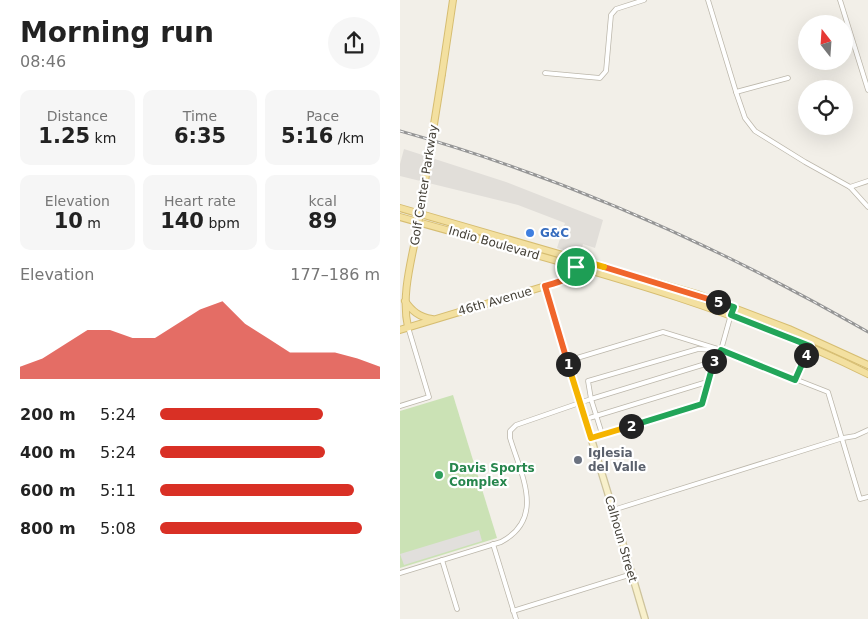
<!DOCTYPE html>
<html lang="en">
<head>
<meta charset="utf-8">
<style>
  :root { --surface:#fff; --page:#f6f6f6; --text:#222; --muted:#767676; --accent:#d93025 }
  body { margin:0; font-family:"DejaVu Sans",sans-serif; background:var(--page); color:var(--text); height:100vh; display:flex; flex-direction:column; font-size:19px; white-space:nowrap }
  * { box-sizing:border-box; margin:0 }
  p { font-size:16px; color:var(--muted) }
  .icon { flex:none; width:28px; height:28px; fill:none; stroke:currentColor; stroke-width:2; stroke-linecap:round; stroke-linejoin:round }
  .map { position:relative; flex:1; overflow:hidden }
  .drawer { display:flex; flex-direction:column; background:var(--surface); width:400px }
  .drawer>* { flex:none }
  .needle { width:32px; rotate:343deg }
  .tools { position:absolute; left:398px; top:15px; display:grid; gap:10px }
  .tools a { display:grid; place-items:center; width:55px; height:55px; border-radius:50%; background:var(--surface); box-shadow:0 5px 20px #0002; font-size:25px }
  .pin { position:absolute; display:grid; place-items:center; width:42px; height:42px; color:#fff; margin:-21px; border:2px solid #fff; border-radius:50%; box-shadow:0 1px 5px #0007 }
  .km { position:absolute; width:25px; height:25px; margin:-12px; border-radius:50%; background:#222; color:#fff; font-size:14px; line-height:25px; text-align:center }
  .round { display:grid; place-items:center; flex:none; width:52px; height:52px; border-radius:26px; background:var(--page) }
  .headline { display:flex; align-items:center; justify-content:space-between; height:85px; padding:0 20px }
  h1 { font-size:28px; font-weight:700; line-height:38px }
  .metrics { display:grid; grid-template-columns:repeat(3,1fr); gap:8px; height:85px; padding:5px 20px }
  .metrics div { display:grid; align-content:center; border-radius:10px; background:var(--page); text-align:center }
  .metrics b { font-size:21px; font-weight:700 }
  .metrics small { font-size:14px; font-weight:400 }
  .metrics p { font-size:14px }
  .chart { height:140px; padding:10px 20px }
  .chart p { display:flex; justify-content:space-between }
  .chart svg { width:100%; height:90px; margin-top:5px; fill:var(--accent); opacity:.7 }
  ul { padding:0 20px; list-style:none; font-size:16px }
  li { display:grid; grid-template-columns:80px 60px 1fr; align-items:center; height:38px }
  li i { height:12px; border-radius:6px; background:var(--accent) }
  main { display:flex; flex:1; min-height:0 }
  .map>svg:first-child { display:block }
  .industrial { fill:#e1ded9 }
  .green { fill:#cbe2b5 }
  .parking { fill:#e1dfdc }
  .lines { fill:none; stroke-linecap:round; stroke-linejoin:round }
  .street-casing { stroke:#bcb7ab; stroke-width:5.5 }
  .secondary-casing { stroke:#cdc39c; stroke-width:8 }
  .primary-casing { stroke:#d6bd71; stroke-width:8 }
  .street { stroke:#fff; stroke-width:4 }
  .secondary { stroke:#f8f0cb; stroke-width:5.5 }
  .primary { stroke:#f3e0a0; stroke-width:6 }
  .rail-casing { stroke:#969696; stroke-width:3 }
  .rail { stroke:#fff; stroke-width:1; stroke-dasharray:4; stroke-linecap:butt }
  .primary-bridge-casing { stroke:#d6bd71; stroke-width:8; stroke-linecap:butt }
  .primary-bridge { stroke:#f3e0a0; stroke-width:6 }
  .split-1-casing { stroke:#fff; stroke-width:10 }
  .split-2-casing { stroke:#fff; stroke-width:10 }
  .split-3-casing { stroke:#fff; stroke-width:10 }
  .split-4-casing { stroke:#fff; stroke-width:10 }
  .split-5-casing { stroke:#fff; stroke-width:10 }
  .split-6-casing { stroke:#fff; stroke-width:10 }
  .split-7-casing { stroke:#fff; stroke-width:10 }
  .split-1 { stroke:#f0652b; stroke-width:6 }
  .split-2 { stroke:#f5b400; stroke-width:6 }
  .split-3 { stroke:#22a559; stroke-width:6 }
  .split-4 { stroke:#22a559; stroke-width:6 }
  .split-5 { stroke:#22a559; stroke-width:6 }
  .split-6 { stroke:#f0652b; stroke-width:6 }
  .split-7 { stroke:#f5b400; stroke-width:6 }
  .shop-dot { fill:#3f7fe0; stroke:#fff; stroke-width:2 }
  .worship-dot { fill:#6b7280; stroke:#fff; stroke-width:2 }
  .leisure-dot { fill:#2e9e5b; stroke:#fff; stroke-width:2 }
  .labels { text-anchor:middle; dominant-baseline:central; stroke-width:4.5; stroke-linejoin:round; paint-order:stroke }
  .street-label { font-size:12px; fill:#444037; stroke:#fff }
  .shop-label { font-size:12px; font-weight:bold; fill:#366cbe; stroke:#fff; text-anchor:start }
  .worship-label { font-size:12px; font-weight:bold; fill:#5b616d; stroke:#fff; text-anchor:start }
  .leisure-label { font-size:12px; font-weight:bold; fill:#27864d; stroke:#fff; text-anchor:start }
</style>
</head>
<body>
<main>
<section class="drawer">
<div class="headline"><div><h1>Morning run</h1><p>08:46</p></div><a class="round"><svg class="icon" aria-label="share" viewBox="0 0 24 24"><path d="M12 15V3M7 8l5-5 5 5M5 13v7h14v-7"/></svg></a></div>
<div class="metrics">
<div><p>Distance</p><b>1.25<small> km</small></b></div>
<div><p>Time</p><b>6:35</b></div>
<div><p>Pace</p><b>5:16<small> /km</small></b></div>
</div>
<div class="metrics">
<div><p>Elevation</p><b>10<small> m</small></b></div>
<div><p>Heart rate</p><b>140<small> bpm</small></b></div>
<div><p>kcal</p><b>89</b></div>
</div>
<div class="chart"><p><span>Elevation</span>177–186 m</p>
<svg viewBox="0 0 160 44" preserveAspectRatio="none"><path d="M0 44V38L10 34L20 27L30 20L40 20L50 24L60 24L70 17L80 10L90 6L100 17L110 24L120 31L130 31L140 31L150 34L160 38V44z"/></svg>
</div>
<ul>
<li><b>200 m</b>5:24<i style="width:74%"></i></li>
<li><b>400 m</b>5:24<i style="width:75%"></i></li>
<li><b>600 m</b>5:11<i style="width:88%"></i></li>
<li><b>800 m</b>5:08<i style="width:92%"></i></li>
</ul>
</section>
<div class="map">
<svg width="468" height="619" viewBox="0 0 468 619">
  <rect width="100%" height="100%" fill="#f2efe8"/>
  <path class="industrial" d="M 4,149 L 106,182 L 203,220 L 195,248 L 183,244 L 180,255 L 157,248 L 165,223 L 118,205 L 0,176 L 0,164 Z"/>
  <path class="green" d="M 53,395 L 97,538 L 0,568 L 0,411 Z"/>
  <path class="parking" d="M 79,530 L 82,541 L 4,565 L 0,554 Z"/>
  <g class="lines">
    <g class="street-casing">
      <g id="street">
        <path d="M 308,0 L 336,92 L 345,118 L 355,131 L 405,162 L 450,187 L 468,207"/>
        <path d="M 440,0 L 468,90"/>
        <path d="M 145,73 L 200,78 L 206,71 L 211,15 L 216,9 L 244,0"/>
        <path d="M 336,92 L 388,78"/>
        <path d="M 450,187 L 468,181"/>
        <path d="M 167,361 L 263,332 L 321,350 L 428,392 L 460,499 L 468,497"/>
        <path d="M 395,380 L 413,339"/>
        <path d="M 307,382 L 302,404 L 202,434 L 191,399 L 188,381 L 298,349 L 314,350"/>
        <path d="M 0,406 L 29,397 L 8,327"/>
        <path d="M 186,419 L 307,382 L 312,362 L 321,350 L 333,307"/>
        <path d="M 213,510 L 443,438 L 455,436 L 468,430"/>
        <path d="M 93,544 L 116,619"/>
        <path d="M 42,560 L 57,609"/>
        <path d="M 0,573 L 101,542 C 146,518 121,475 110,438 L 110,431 L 116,425 L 191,399 L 312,362"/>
        <path d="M 113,611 L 232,574"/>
      </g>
    </g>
    <g class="secondary-casing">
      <path id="secondary" d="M 145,287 L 213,510 L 245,619"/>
    </g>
    <g class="primary-casing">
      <g id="primary">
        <path d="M 42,74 L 53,0"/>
        <path d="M 0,208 L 297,294 L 389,329 L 468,365"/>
        <path d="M 0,217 C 158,262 320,300 468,374"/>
        <path d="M 5,301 C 12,311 19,317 32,319"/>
        <path d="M 8,327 C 1,296 11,262 17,231"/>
        <path d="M 0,330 L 162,281 L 172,275 L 178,263"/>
      </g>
    </g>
    <use href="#street" class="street"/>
    <use href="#secondary" class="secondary"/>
    <use href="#primary" class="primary"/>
    <g class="rail-casing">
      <path id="rail" d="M 0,131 C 164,177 320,247 468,332"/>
    </g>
    <use href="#rail" class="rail"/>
    <g class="primary-bridge-casing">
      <path id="primary-bridge" d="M 17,231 L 42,74"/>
    </g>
    <use href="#primary-bridge" class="primary-bridge"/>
  </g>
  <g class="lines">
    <g class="split-1-casing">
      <path id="split-1" d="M 168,364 L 145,286 C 159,282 169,280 176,267"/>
    </g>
    <g class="split-2-casing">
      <path id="split-2" d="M 168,364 L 191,438 L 231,426"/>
    </g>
    <g class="split-3-casing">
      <path id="split-3" d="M 231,426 L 302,404 L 314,361"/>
    </g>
    <g class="split-4-casing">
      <path id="split-4" d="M 314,361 L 321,350 L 395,380 L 406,355"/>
    </g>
    <g class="split-5-casing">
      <path id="split-5" d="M 318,302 L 334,307 L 331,315 L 410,346 L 406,355"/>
    </g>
    <g class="split-6-casing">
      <path id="split-6" d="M 204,267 L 318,302"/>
    </g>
    <g class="split-7-casing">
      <path id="split-7" d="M 176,267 L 180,260 L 204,267"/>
    </g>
    <use href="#split-1" class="split-1"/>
    <use href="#split-2" class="split-2"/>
    <use href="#split-3" class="split-3"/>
    <use href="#split-4" class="split-4"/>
    <use href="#split-5" class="split-5"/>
    <use href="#split-6" class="split-6"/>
    <use href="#split-7" class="split-7"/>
  </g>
  <circle class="shop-dot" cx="130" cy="233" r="5"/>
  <circle class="worship-dot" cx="178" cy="460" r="5"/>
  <circle class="leisure-dot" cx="39" cy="475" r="5"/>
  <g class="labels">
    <g class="street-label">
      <text transform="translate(24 185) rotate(-81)">Golf Center Parkway</text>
      <text transform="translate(94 243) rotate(16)">Indio Boulevard</text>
      <text transform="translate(95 301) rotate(-16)">46th Avenue</text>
      <text transform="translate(221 539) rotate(74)">Calhoun Street</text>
    </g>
    <g class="shop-label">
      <text x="140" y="233">G&amp;C</text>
    </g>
    <g class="worship-label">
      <text x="188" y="453">Iglesia<tspan x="188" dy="14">del Valle</tspan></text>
    </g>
    <g class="leisure-label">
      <text x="49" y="468">Davis Sports<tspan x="49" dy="14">Complex</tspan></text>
    </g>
  </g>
</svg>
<div class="tools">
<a><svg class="needle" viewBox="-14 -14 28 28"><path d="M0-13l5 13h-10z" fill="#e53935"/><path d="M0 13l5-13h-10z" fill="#767676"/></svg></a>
<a><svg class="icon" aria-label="locate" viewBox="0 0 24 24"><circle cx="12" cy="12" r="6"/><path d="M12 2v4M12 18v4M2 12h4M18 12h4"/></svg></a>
</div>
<div class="pin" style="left:176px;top:267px;background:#1e9e55"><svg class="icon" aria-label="arrive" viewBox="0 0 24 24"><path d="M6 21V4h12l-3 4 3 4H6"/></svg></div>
<b class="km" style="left:168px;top:364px">1</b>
<b class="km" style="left:231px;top:426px">2</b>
<b class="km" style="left:314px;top:361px">3</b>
<b class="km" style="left:406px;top:355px">4</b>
<b class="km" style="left:318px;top:302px">5</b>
</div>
</main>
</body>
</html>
